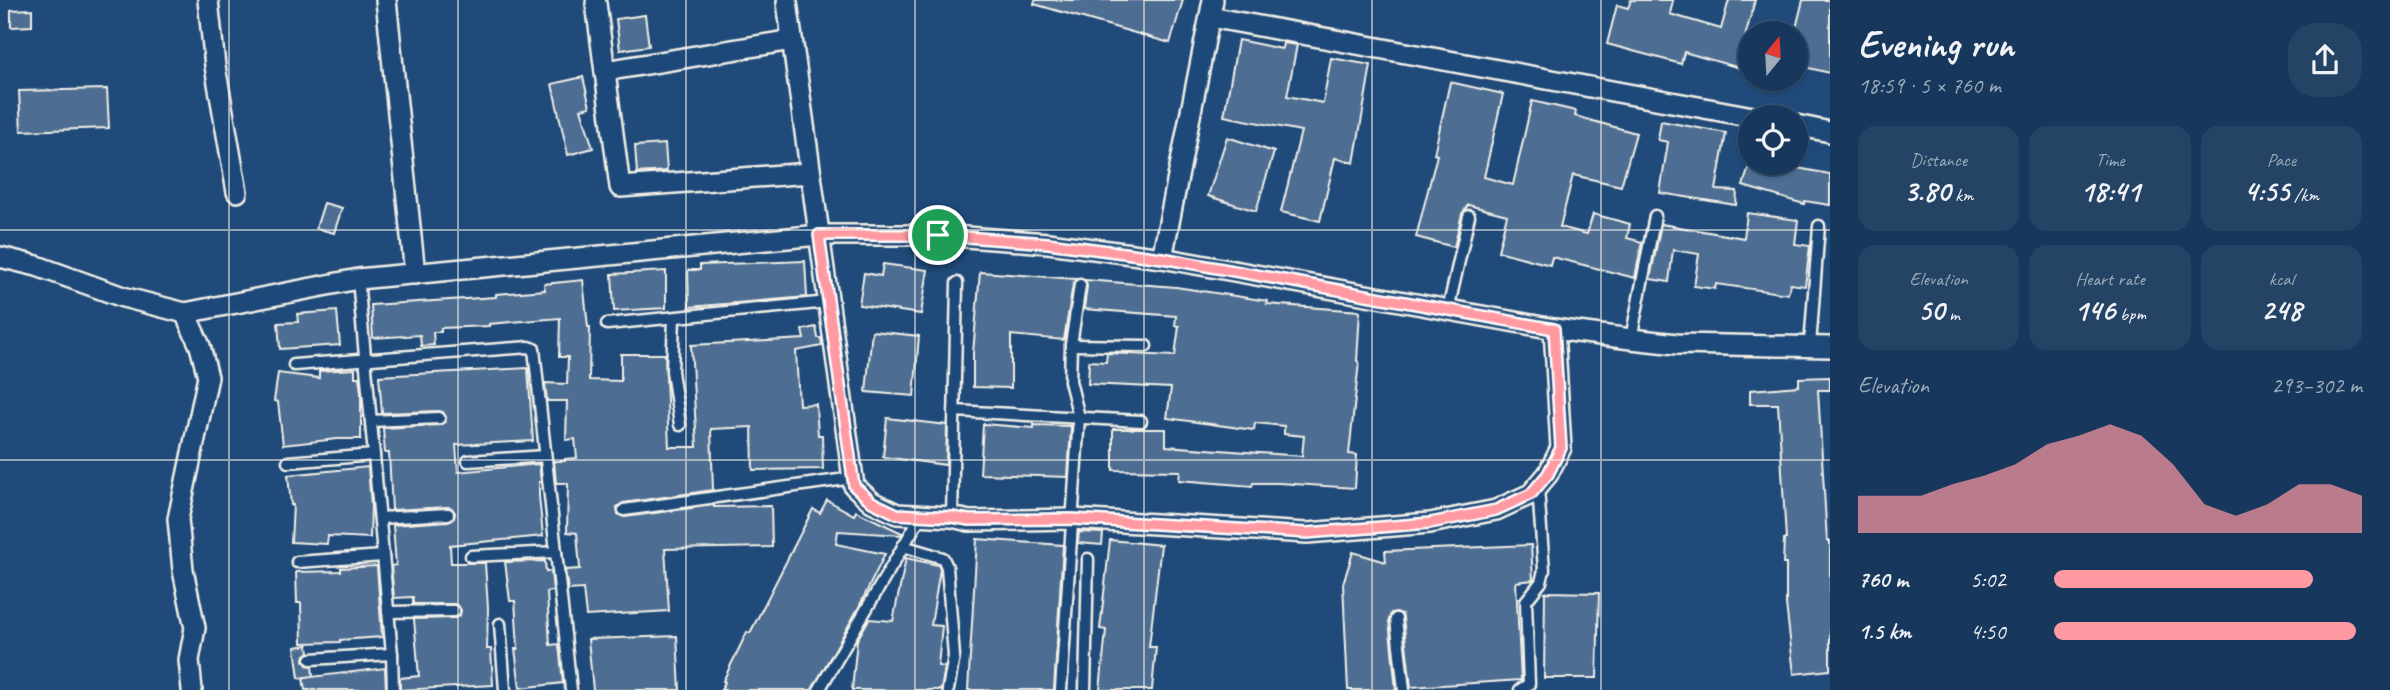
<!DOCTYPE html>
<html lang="en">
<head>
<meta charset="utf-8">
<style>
  :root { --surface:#17385c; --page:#244365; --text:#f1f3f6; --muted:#9eacbb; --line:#365272; --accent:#ff9aa2 }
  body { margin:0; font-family:Caveat,sans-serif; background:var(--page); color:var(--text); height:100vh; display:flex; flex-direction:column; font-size:26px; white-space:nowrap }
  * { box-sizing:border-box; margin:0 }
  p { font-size:23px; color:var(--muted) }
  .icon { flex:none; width:38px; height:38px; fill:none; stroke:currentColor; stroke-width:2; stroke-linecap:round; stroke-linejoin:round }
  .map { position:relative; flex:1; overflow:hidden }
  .side { display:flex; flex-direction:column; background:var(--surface); width:560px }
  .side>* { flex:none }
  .needle { width:46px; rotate:18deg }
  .buttons { position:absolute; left:1738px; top:21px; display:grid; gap:14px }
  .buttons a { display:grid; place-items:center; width:70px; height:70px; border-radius:50%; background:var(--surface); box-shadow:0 2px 5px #0004,0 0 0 2px var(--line); font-size:35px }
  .pin { position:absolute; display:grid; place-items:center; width:60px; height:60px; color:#fff; margin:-30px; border:4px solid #fff; border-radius:50%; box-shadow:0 2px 7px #0007 }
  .round { display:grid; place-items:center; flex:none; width:74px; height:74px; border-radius:28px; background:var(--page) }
  .headline { display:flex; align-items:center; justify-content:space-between; height:119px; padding:0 28px }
  h1 { font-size:38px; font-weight:700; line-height:52px }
  .figures { display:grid; grid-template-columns:repeat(3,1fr); gap:10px; height:119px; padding:7px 28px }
  .figures div { display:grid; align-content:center; border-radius:18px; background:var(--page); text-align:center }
  .figures b { font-size:30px; font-weight:700 }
  .figures small { font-size:19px; font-weight:400 }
  .figures p { font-size:19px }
  .chart { height:196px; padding:14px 28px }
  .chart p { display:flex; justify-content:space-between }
  .chart svg { width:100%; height:126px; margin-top:7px; fill:var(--accent); opacity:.7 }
  ul { padding:0 28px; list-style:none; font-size:23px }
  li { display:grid; grid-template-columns:112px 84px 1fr; align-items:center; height:52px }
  li i { height:18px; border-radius:9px; background:var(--accent) }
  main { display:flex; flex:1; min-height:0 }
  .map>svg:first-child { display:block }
  .building { fill:#4d6e92; stroke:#f4f1e8; stroke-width:2 }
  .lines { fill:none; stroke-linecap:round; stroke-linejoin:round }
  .lane-casing { stroke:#f4f1e8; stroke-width:15 }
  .street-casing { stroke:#f4f1e8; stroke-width:24 }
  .lane { stroke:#1f4a7a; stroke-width:10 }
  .street { stroke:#1f4a7a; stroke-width:19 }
  .route-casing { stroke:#fff; stroke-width:14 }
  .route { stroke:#ff9aa2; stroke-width:9 }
  .grid { fill:none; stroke:#f4f1e8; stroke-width:2; stroke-opacity:0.55 }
</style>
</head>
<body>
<main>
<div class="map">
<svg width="1830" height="690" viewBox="0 0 1830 690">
  <rect width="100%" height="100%" fill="#1f4a7a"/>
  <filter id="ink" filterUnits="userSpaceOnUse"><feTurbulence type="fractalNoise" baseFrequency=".0143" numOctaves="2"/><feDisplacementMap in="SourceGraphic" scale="14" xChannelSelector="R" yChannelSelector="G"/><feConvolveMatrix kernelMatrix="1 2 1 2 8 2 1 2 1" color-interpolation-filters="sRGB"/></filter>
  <g filter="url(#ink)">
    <g class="building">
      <path d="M 1035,0 L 1183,0 L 1170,43 L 1034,4 Z"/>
      <path d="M 1631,0 L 1673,0 L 1670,14 L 1721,29 L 1729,0 L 1755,0 L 1745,37 L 1750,38 L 1750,71 L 1684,52 L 1681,64 L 1607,44 L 1617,5 L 1628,8 Z"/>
      <path d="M 1803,0 L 1830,0 L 1830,73 L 1796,65 L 1796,28 Z"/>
      <path d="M 32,9 L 32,26 L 11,27 L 11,10 Z"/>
      <path d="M 645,15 L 649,46 L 620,50 L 616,19 Z"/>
      <path d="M 1238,40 L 1282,49 L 1283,43 L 1297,45 L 1287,96 L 1323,103 L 1331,58 L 1371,65 L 1354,163 L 1335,158 L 1320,221 L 1281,212 L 1301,131 L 1224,116 Z"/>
      <path d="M 583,77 L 590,107 L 581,109 L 593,148 L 568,155 L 552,84 Z"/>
      <path d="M 1450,82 L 1503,94 L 1484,177 L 1513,185 L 1532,101 L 1576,111 L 1575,116 L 1636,133 L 1621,186 L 1573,175 L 1560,227 L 1587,234 L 1593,214 L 1630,224 L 1627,238 L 1642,242 L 1635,278 L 1552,257 L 1550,265 L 1498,251 L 1507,215 L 1468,205 L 1462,214 L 1454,247 L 1416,237 L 1437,155 L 1434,154 Z"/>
      <path d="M 107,89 L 109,128 L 21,131 L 19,91 Z"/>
      <path d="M 1661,121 L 1726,133 L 1716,190 L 1737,191 L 1736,205 L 1660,193 L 1668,142 L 1658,140 Z"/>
      <path d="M 1227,137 L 1274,152 L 1256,211 L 1208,196 Z"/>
      <path d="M 665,144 L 667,171 L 637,173 L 635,146 Z"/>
      <path d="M 1750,163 L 1794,163 L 1792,167 L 1830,174 L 1830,205 L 1805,201 L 1804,204 L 1743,186 Z"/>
      <path d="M 324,203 L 342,208 L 334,233 L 316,228 Z"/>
      <path d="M 1747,213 L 1798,220 L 1795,244 L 1810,246 L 1805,286 L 1790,284 L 1788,294 L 1716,284 L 1715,289 L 1694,286 L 1699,254 L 1673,250 L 1669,282 L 1650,279 L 1661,224 L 1744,238 Z"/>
      <path d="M 805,261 L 807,297 L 689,307 L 688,270 L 700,270 L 700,265 Z"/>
      <path d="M 883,264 L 928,270 L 921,314 L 859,305 L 864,273 L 881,276 Z"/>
      <path d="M 666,271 L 666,308 L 614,311 L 612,274 Z"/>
      <path d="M 980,272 L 1076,279 L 1073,284 L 1064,340 L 1011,335 L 1011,388 L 973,387 L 973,353 Z"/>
      <path d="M 583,280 L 588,327 L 590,327 L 589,380 L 621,381 L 621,354 L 665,354 L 669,447 L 697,447 L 691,345 L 804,339 L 802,330 L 816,327 L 818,338 L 821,338 L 822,346 L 796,351 L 799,405 L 816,404 L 818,435 L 822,435 L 823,469 L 753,470 L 752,427 L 711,429 L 713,490 L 623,503 L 617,507 L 618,514 L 625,517 L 714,505 L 714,507 L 771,506 L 772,547 L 665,549 L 669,611 L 586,616 L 583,589 L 568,590 L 565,570 L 580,569 L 577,533 L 567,532 L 568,483 L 556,483 L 554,461 L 565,461 L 565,459 L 577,458 L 575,439 L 566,440 L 567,401 L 547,401 L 545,383 L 567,384 L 568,357 L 559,357 L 560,318 L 489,324 L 489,326 L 441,328 L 441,332 L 433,332 L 434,345 L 421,346 L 420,335 L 373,338 L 371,305 L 496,297 L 496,294 L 545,290 L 544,284 Z"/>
      <path d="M 1085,280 L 1176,287 L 1268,301 L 1267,304 L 1360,311 L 1357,361 L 1359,362 L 1349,454 L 1357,455 L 1355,488 L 1279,483 L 1253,483 L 1252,486 L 1179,480 L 1180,471 L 1113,470 L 1113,429 L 1166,429 L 1166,446 L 1302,456 L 1304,436 L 1284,434 L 1284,426 L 1255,423 L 1254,430 L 1167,418 L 1171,388 L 1088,384 L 1089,361 L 1106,362 L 1107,353 L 1175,356 L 1179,326 L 1175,326 L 1176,316 L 1084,309 L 1087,286 Z"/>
      <path d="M 337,311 L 340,345 L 280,349 L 278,323 L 298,322 L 297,314 Z"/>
      <path d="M 872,331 L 919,336 L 914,396 L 866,392 Z"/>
      <path d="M 528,368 L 533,441 L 456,445 L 458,472 L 539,464 L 541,482 L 539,482 L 539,496 L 543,536 L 450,545 L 451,563 L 485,563 L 488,608 L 487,649 L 491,649 L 493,685 L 400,690 L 400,678 L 419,676 L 414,619 L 455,618 L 460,615 L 461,610 L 455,604 L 413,604 L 413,597 L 394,598 L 391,566 L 396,565 L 393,525 L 448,521 L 454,518 L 455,513 L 452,508 L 448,507 L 392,510 L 389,453 L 385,453 L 383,428 L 439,425 L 445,422 L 446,417 L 443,412 L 439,411 L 382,413 L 379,376 Z"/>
      <path d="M 355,369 L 355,377 L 359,377 L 361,392 L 361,439 L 337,439 L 283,445 L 278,402 L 274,401 L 278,373 L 319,378 L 319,371 Z"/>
      <path d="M 1830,377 L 1830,390 L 1818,390 L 1827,541 L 1830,541 L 1830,670 L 1794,674 L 1786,604 L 1786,564 L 1783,564 L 1784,539 L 1786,539 L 1778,404 L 1750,404 L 1750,390 L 1799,386 L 1799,378 Z"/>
      <path d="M 887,418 L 947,425 L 946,465 L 883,457 Z"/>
      <path d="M 983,424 L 1034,428 L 1034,425 L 1071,426 L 1068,477 L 980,474 Z"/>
      <path d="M 368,467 L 371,505 L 370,538 L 328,536 L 327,544 L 291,542 L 293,505 L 291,505 L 288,475 Z"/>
      <path d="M 827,500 L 854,515 L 856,511 L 902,533 L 901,535 L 838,531 L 836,544 L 885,554 L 859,607 L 812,690 L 721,690 L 725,682 L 723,681 L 747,632 L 750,633 L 813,509 L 820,513 Z"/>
      <path d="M 1079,532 L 1103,533 L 1102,545 L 1078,543 Z"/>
      <path d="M 977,539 L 1063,545 L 1054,690 L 968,690 Z"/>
      <path d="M 1110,540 L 1161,545 L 1149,647 L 1156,647 L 1152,690 L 1100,690 L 1106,630 L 1100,629 Z"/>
      <path d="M 1531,545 L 1533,580 L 1516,582 L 1521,680 L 1411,687 L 1403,618 L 1402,614 L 1396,612 L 1391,613 L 1389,620 L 1396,690 L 1348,690 L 1343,584 L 1353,552 L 1386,562 L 1385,551 Z"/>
      <path d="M 906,558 L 938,565 L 940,569 L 931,625 L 942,626 L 938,666 L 945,667 L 941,690 L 852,690 L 857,640 L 869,619 L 893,621 Z"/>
      <path d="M 545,561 L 546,572 L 551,571 L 553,591 L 547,592 L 550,645 L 559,644 L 563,683 L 520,688 L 515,649 L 518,649 L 515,601 L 510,601 L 505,562 Z"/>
      <path d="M 377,566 L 382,637 L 340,640 L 340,642 L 302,643 L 301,603 L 297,603 L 296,572 L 341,571 L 341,568 Z"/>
      <path d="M 1545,592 L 1599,593 L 1597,678 L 1544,678 Z"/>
      <path d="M 677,636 L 680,690 L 593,690 L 588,639 Z"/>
      <path d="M 308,645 L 309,652 L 305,655 L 304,660 L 307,665 L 312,666 L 313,676 L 299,678 L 295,647 Z"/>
      <path d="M 385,668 L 386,690 L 305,690 L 303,678 Z"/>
    </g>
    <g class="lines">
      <g class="lane-casing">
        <g id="lane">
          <path d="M 358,279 L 392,654 L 393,690"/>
          <path d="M 1448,310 L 1469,216"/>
          <path d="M 674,318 L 672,371 L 680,425"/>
          <path d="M 607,324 L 828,302"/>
          <path d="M 1631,339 L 1655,216"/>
          <path d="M 1071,345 L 1146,346"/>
          <path d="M 1810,346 L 1819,226"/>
          <path d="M 294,365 L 529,347 L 534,349 L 571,690"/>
          <path d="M 954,411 L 1141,421"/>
          <path d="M 371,421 L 439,418"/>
          <path d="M 468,461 L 545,456"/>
          <path d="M 288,462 L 374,455"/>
          <path d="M 624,510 L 853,478"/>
          <path d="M 952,517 L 957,283"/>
          <path d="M 380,518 L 448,514"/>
          <path d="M 903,546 L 943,558 L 947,567 L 954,656 L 948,690"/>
          <path d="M 471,556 L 556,552"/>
          <path d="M 297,562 L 383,556"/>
          <path d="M 388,612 L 454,611"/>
          <path d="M 1396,619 L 1404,690"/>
          <path d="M 500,624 L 505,690"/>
          <path d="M 311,659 L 392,654"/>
          <path d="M 819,690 L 921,516"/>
          <path d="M 1061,690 L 1079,417 L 1070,381 L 1071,345 L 1080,285"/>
          <path d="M 1085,690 L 1088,559"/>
          <path d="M 1520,690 L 1529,684 L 1526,601 L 1541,582 L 1544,570 L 1538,488"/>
        </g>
      </g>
      <g class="street-casing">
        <g id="street">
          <path d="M 208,0 L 215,66 L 237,192"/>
          <path d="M 386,0 L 415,274"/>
          <path d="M 787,2 L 854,486 L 872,502 L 897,514 L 952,517 L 969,521 L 1072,519 L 1307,533 L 1430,523 L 1496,510 L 1531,494 L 1548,474 L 1561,448 L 1554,329"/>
          <path d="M 596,3 L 620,187 L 810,173"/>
          <path d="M 1210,17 L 1753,117"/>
          <path d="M 605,71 L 792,40"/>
          <path d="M 1796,125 L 1830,132"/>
          <path d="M 0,257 L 37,266 L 123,297 L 185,313 L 358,279 L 819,235 L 938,235 L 1048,243 L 1162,258 L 1554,329 L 1631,339 L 1677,344 L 1830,347"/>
          <path d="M 1162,258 L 1213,0"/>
          <path d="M 185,313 L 200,346 L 208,377 L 178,519 L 183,570 L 195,628 L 189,660 L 192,690"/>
        </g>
      </g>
      <use href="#lane" class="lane"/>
      <use href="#street" class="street"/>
    </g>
  </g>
  <g class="lines" filter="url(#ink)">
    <g class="route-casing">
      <path id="route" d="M 819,235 L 938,235 L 1048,243 L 1162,258 L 1554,329 L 1561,448 L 1548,474 L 1531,494 L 1496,510 L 1430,523 L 1307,533 L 1072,519 L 969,520 L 952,517 L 897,514 L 872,502 L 854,486 Z"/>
    </g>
    <use href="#route" class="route"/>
  </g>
  <path class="grid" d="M 229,0 L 229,690M 458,0 L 458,690M 686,0 L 686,690M 915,0 L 915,690M 1144,0 L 1144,690M 1372,0 L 1372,690M 1601,0 L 1601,690M 0,230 L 1830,230M 0,460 L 1830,460"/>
</svg>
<div class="buttons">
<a><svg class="needle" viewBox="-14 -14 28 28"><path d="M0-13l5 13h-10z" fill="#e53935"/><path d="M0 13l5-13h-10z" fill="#9eacbb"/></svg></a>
<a><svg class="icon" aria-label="locate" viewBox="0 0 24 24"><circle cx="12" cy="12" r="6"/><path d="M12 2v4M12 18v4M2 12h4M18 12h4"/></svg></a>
</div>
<div class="pin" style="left:938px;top:235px;background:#1e9e55"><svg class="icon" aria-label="arrive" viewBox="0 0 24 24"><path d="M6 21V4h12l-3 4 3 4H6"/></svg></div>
</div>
<section class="side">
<div class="headline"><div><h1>Evening run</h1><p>18:59 · 5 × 760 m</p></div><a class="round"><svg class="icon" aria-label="share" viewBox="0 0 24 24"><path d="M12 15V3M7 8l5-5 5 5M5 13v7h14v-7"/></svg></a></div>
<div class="figures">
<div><p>Distance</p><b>3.80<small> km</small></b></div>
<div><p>Time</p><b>18:41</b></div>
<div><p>Pace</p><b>4:55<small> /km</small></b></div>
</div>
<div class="figures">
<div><p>Elevation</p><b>50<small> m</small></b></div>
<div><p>Heart rate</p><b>146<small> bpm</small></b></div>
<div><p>kcal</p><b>248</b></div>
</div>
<div class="chart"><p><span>Elevation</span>293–302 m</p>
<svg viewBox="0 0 160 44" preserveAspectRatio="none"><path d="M0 44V31L10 31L20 31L30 27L40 24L50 20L60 13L70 10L80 6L90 10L100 20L110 34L120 38L130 34L140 27L150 27L160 31V44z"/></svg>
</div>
<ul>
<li><b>760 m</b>5:02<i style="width:84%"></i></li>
<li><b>1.5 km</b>4:50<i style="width:98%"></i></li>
</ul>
</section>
</main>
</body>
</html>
